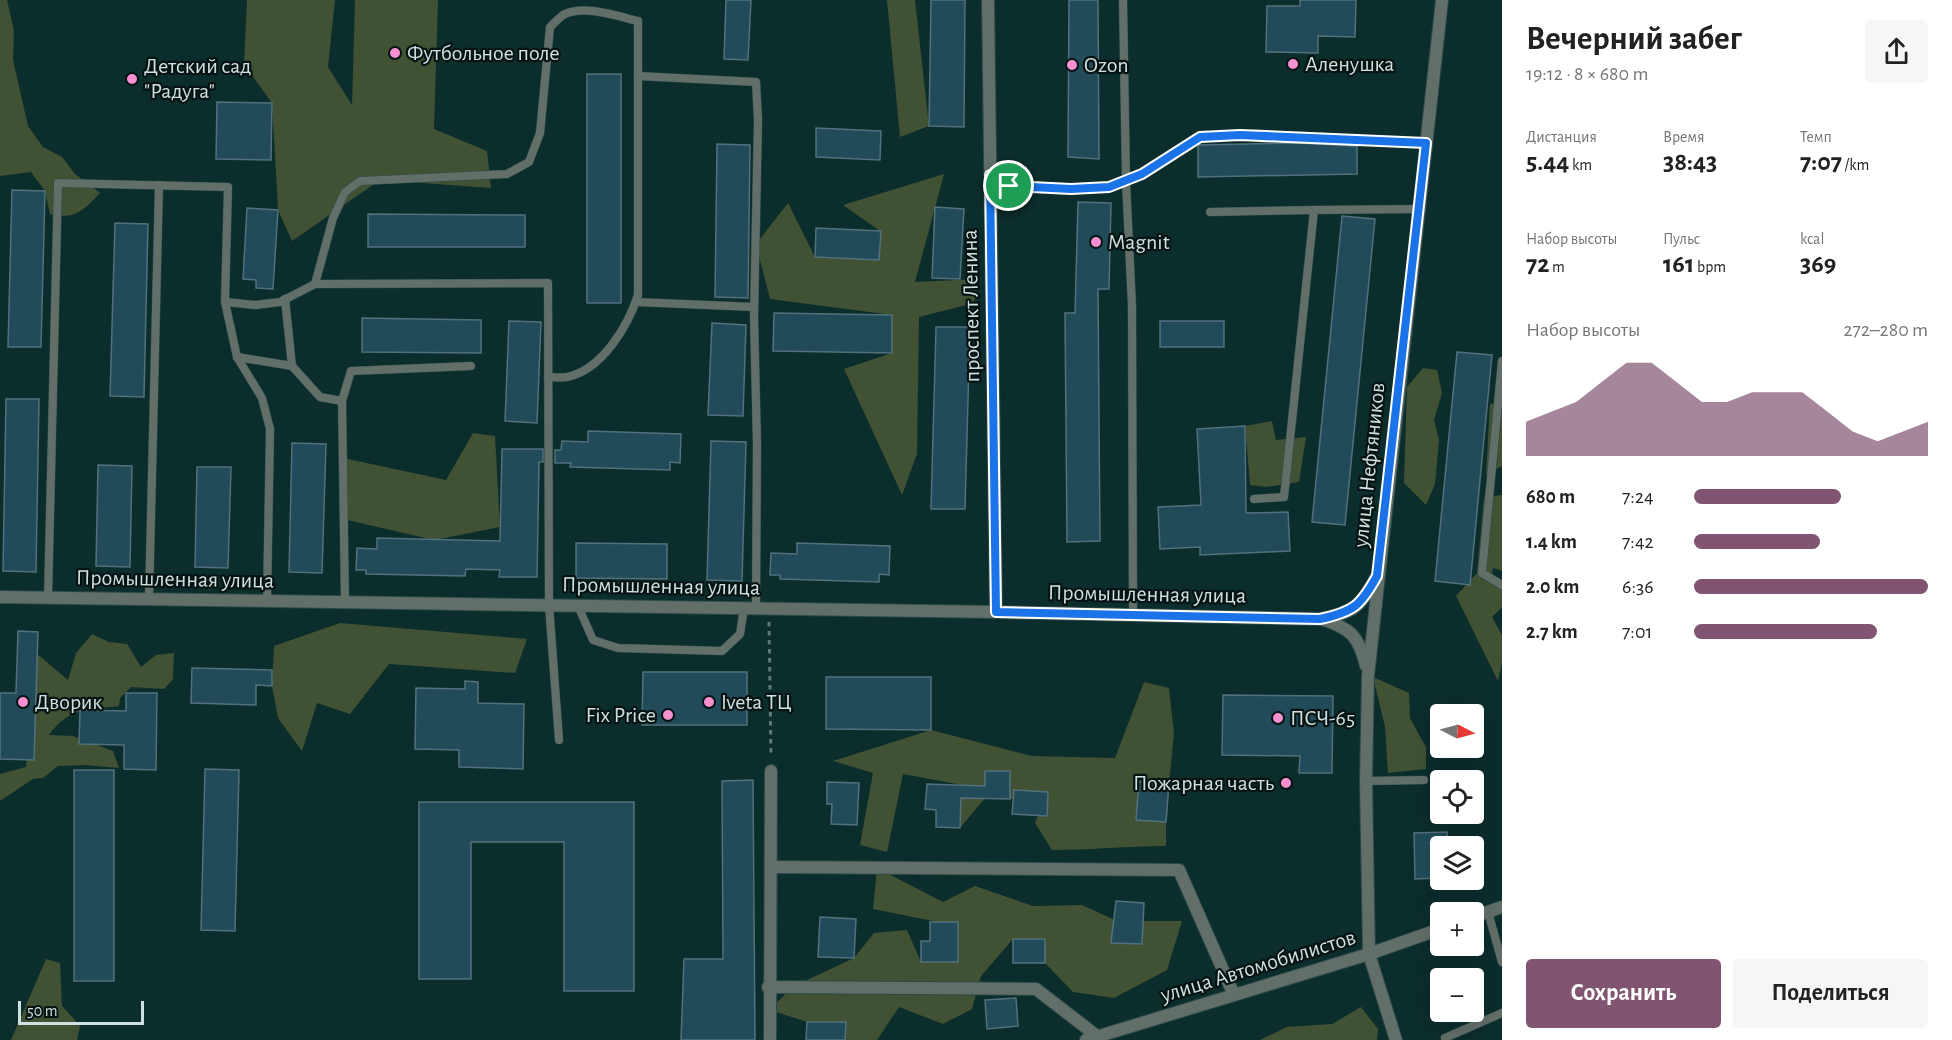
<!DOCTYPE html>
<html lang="ru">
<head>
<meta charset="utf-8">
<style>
  :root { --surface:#fff; --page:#f6f6f6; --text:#222; --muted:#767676; --accent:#815471 }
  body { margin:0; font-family:"Alegreya Sans",sans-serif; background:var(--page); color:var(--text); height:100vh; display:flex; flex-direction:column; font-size:22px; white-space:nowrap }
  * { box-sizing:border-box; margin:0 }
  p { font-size:20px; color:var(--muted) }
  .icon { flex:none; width:33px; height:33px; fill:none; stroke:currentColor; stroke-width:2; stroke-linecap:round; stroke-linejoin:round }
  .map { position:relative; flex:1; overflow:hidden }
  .side { display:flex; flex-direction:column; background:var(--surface); width:450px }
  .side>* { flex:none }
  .needle { width:39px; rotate:96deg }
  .buttons { position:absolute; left:1430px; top:704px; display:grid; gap:12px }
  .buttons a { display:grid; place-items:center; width:54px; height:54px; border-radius:6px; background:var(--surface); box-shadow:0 6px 24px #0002; font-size:30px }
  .scale { position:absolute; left:18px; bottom:15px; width:126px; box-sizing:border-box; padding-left:6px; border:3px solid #cee0df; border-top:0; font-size:16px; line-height:21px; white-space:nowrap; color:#cee0df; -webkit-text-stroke:4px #061312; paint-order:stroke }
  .pin { position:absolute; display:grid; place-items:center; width:51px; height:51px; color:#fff; margin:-26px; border:3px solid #fff; border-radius:50%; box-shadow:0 2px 6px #0007 }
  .round { display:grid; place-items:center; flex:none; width:63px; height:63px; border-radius:6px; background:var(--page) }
  .overview { display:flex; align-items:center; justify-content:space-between; height:102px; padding:0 24px }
  h1 { font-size:33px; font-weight:600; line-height:45px }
  .metrics { display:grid; grid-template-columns:repeat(3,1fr); gap:9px; height:102px; padding:6px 24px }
  .metrics div { display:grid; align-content:center }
  .metrics b { font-size:26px; font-weight:600 }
  .metrics small { font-size:16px; font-weight:400 }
  .metrics p { font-size:16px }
  .chart { height:168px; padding:12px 24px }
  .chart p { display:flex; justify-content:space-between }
  .chart svg { width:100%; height:108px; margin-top:6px; fill:var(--accent); opacity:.7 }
  .primary-button { display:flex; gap:12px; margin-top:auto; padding:12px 24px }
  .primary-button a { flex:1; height:69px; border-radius:6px; background:var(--accent); color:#fff; font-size:24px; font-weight:600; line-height:69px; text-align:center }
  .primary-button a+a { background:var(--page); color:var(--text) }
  ul { padding:0 24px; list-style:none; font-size:20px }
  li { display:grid; grid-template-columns:96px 72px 1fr; align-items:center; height:45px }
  li i { height:15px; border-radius:8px; background:var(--accent) }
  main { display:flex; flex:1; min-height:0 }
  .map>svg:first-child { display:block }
  .green { fill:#415134 }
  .building { fill:#214b59; stroke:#53717c; stroke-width:1.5 }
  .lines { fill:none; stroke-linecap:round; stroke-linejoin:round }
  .service-casing { stroke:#2a4a49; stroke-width:9 }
  .minor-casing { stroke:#2a4a49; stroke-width:14 }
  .path { stroke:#5c7877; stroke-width:3; stroke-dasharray:4.5 4.5; stroke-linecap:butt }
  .service { stroke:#626e68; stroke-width:8 }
  .minor { stroke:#626e68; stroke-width:12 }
  .route-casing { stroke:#fff; stroke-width:12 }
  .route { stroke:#1a73e8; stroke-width:8 }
  .poi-dot { fill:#f690d1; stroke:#061312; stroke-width:2 }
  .labels { text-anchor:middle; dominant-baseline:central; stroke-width:4.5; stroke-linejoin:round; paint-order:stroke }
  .poi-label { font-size:22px; fill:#cee0df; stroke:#061312; text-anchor:start }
  .street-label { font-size:22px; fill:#cee0df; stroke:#061312 }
</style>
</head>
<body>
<main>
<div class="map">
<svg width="1502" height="1040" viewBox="0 0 1502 1040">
  <rect width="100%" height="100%" fill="#0b2d2c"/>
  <g class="green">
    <path d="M 0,0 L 7,0 L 14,31 L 13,60 L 28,126 L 43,147 L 62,157 L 75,174 L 100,193 C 83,211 75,220 50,214 L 45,191 L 31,172 L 0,176 Z"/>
    <path d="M 247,0 L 335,0 L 328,67 L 352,105 L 355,0 L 438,0 L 434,129 L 487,151 L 491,188 L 380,180 L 292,241 L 278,210 L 272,103 L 244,64 Z"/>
    <path d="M 887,0 L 915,0 L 929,126 L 900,137 Z"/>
    <path d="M 944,174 L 915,282 L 979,279 L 974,303 L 919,317 L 917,454 L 902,495 L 844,369 L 892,353 L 892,315 L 770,299 L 756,244 L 788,203 L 815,257 L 880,231 L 843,205 Z"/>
    <path d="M 1423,368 L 1437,370 L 1442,393 L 1434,420 L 1439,440 L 1435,484 L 1426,505 L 1404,483 L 1407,387 Z"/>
    <path d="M 1502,402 L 1502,466 L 1486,475 L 1490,404 Z"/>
    <path d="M 1272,421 L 1276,440 L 1306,437 L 1299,482 L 1266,487 L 1250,485 L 1245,426 Z"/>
    <path d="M 473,433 L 495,436 L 500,527 L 434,540 L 343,519 L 343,458 L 446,480 Z"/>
    <path d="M 1502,495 L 1502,571 L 1493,568 L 1491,578 L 1502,589 L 1502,607 L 1492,617 L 1502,635 L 1502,662 L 1498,681 L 1456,596 L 1477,573 L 1484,497 Z"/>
    <path d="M 340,623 L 527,639 L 515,673 L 389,664 L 350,714 L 317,703 L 302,751 L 278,718 L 272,686 L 274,646 Z"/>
    <path d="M 92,634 L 109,642 L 127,644 L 141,667 L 156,655 L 174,653 L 173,679 L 164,689 L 131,687 L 120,698 L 119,706 C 88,710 69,707 49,735 L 73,736 L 113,751 L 119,768 L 85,765 L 58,766 L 43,778 L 33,779 L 0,801 L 0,774 L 26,767 L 29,735 L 29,647 L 68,680 L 76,653 Z"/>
    <path d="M 1373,677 L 1409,693 L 1410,718 L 1426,747 L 1426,769 L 1388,773 L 1385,727 Z"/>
    <path d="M 1144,682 L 1169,688 L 1174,733 L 1169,784 L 1139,782 L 1136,820 L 1166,822 L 1166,846 C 1128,846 1090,850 1052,850 L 1035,823 L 1048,792 L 1010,799 L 1010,771 L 986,771 L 985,798 L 960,828 L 962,785 L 903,774 L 887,852 L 860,845 L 873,773 L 833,761 L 931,730 L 1032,756 L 1115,758 Z"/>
    <path d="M 877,868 L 943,902 L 975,886 L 1033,906 L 1082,905 L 1115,920 L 1112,943 L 1142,944 L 1143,921 L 1182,921 L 1167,970 L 1114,998 L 1073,992 L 1045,963 L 1045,939 L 1013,939 L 981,976 L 972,1009 L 943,1024 L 899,1007 L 877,1040 L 845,1040 L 845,1022 L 807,1022 L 770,1010 L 792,987 L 854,958 L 874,933 L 907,930 L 921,962 L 958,962 L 958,923 L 938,922 L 873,909 Z"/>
    <path d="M 46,959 L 60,963 L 62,1006 L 80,1026 L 77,1040 L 11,1040 Z"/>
    <path d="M 1361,1007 L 1378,1029 L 1377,1040 L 1260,1040 L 1287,1027 L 1332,1024 Z"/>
  </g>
  <g class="building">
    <path d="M 726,0 L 751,0 L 748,60 L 724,59 Z"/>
    <path d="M 931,0 L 965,0 L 964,127 L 929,126 Z"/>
    <path d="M 1069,0 L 1098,0 L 1099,159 L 1068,157 Z"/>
    <path d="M 1300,0 L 1356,0 L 1355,37 L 1318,36 L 1318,53 L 1266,52 L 1267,6 L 1300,6 Z"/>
    <rect x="587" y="74" width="34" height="229"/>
    <path d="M 217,102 L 272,103 L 271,160 L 216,159 Z"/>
    <path d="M 816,128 L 881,131 L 880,160 L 816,157 Z"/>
    <path d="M 1297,143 L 1357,146 L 1357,174 L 1198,177 L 1198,145 Z"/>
    <path d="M 717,144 L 750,145 L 748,298 L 715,297 Z"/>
    <path d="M 12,190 L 45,191 L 41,347 L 8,347 Z"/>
    <path d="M 1078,202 L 1111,203 L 1109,289 L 1098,289 L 1100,541 L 1067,542 L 1065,313 L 1075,313 Z"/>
    <path d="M 935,207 L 964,209 L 960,279 L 932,278 Z"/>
    <path d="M 247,208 L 278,210 L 273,289 L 256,288 L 256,280 L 243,279 Z"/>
    <path d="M 368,214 L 525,215 L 525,247 L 368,247 Z"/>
    <path d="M 1342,216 L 1375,219 L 1345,525 L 1312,522 Z"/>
    <path d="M 115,223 L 148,224 L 144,397 L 110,396 Z"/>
    <path d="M 816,228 L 881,231 L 879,260 L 815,257 Z"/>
    <path d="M 774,313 L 892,315 L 892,353 L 773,351 Z"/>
    <path d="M 362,318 L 481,320 L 481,353 L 362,352 Z"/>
    <path d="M 509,321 L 541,322 L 537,423 L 505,421 Z"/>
    <rect x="1160" y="321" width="64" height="26"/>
    <path d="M 712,323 L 746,325 L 743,416 L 708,415 Z"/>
    <path d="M 936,327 L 970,327 L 965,509 L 931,509 Z"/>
    <path d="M 1457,352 L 1492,355 L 1470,585 L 1435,581 Z"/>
    <path d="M 6,399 L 39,399 L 36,572 L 3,571 Z"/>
    <path d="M 1245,426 L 1246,513 L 1288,512 L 1290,551 L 1200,555 L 1200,547 L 1160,549 L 1158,507 L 1201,505 L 1197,429 Z"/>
    <path d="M 588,431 L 681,434 L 680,463 L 670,462 L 670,470 L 570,467 L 571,463 L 555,463 L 555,450 L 561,450 L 562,441 L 588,442 Z"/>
    <path d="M 711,441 L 746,442 L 742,581 L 707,580 Z"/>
    <path d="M 292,443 L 326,444 L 322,573 L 289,572 Z"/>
    <path d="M 502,449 L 543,449 L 543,462 L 539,462 L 537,577 L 499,577 L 500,570 L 466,569 L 465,576 L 366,574 L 366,570 L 356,570 L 357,548 L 377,549 L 377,538 L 500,541 Z"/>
    <path d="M 98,465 L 132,466 L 130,567 L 96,566 Z"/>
    <path d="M 197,467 L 231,467 L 228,568 L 195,567 Z"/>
    <path d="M 576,543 L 667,544 L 667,579 L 576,578 Z"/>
    <path d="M 797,543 L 890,546 L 889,575 L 879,574 L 879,582 L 780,579 L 780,575 L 770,575 L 771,553 L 797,554 Z"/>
    <path d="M 18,631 L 38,632 L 34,760 L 0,759 L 0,693 L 16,693 Z"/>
    <path d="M 192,668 L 272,670 L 272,686 L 256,685 L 256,705 L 191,703 Z"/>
    <path d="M 643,672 L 747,672 L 747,725 L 642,725 Z"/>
    <path d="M 826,677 L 931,677 L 931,730 L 826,729 Z"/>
    <path d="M 465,681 L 478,682 L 478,703 L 524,704 L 523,769 L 459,767 L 459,750 L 415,749 L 416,688 L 465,689 Z"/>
    <path d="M 126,693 L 157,693 L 156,770 L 124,769 L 124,745 L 79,744 L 80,710 L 126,711 Z"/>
    <path d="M 1223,695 L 1333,696 L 1332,773 L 1299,773 L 1300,756 L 1222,755 Z"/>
    <path d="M 205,769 L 239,770 L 235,931 L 201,930 Z"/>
    <rect x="74" y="770" width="40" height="211"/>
    <path d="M 985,771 L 1010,771 L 1010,799 L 961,798 L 960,828 L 936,827 L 936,810 L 925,809 L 927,784 L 985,786 Z"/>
    <path d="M 753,780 L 755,1040 L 681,1040 L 684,959 L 723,959 L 722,781 Z"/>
    <path d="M 827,782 L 859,783 L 857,825 L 831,824 L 832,804 L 827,804 Z"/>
    <path d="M 1139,782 L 1169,784 L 1166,822 L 1136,820 Z"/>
    <path d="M 1014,790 L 1048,792 L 1047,816 L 1012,814 Z"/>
    <path d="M 419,802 L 634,802 L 634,991 L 564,991 L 564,842 L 471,842 L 471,979 L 419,979 Z"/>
    <path d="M 1447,832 L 1448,846 L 1440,846 L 1440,878 L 1415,879 L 1414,833 Z"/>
    <path d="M 1116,901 L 1144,903 L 1142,944 L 1111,943 Z"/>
    <path d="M 820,917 L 856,919 L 854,958 L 818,957 Z"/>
    <path d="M 930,922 L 958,922 L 958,962 L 921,962 L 921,941 L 930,941 Z"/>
    <rect x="1013" y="939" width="32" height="24"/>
    <path d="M 1016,998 L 1018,1026 L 987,1029 L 985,1000 Z"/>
    <path d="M 807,1022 L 846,1022 L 845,1040 L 806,1040 Z"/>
  </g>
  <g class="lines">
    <g class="service-casing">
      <g id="service">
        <path d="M 1123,0 L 1126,181 L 1132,306 L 1133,615"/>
        <path d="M 638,76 L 756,82 L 758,120 L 754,318 L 757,444 L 756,608"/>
        <path d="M 990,175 L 1009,186 L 1071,189 L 1109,187 L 1142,174 L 1200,137 L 1241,135 L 1426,143"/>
        <path d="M 1210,212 L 1314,210"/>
        <path d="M 315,284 L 548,283 L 549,605 L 559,740"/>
        <path d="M 285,299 L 292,366"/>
        <path d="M 225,302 L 255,305 L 280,302 L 315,284 L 333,218 L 345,192 L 360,181 L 507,174 L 529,162 L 540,133 L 550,27 C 555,23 560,16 565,14 C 585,5 617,16 638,21 L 638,295 C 628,326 602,370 567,377 C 561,378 554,377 548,377"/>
        <path d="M 636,302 L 754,307"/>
        <path d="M 237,357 L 292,366 L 320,397 L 342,401"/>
        <path d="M 1502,361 L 1482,573 L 1502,585"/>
        <path d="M 1254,499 L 1284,497 L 1314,210 L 1418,209"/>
        <path d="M 48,598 L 58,183 L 228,187 L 225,302 L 237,357 L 262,398 L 270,429 L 267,601"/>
        <path d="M 149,599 L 159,185"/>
        <path d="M 345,602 L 342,401 L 351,371 L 471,366"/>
        <path d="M 578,606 L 593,640 L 618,648 L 722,651 L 740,634 L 744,608"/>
        <path d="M 1366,781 L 1424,780"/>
        <path d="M 1488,912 L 1502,962"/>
        <path d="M 1445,1038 L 1502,1013"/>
      </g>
    </g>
    <g class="minor-casing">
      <g id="minor">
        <path d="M 988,0 L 996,612"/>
        <path d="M 0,597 L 996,612 L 1320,619 C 1355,612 1360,607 1377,576"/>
        <path d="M 1322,619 C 1350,628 1359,636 1366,666"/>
        <path d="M 772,867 L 1179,870 L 1234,995"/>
        <path d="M 1473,917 L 1502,907"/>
        <path d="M 768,987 L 1036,989 L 1097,1036"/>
        <path d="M 770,1040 L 771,771"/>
        <path d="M 1086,1040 L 1369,954 L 1440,929"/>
        <path d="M 1396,1040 L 1369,954 L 1366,781 L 1368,676 L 1442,0"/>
      </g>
    </g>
    <path class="path" d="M 769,622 L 771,757"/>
    <use href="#service" class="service"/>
    <use href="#minor" class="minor"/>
  </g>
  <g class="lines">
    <g class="route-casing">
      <path id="route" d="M 1240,135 L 1426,143 L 1377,576 C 1361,605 1354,612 1320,619 L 996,612 L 990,175 L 1009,186 L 1071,189 L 1109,187 L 1142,174 L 1200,137 Z"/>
    </g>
    <use href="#route" class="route"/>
  </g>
  <g class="poi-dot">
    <circle cx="395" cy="53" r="6"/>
    <circle cx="1293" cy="64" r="6"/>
    <circle cx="1072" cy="65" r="6"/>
    <circle cx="132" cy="79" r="6"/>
    <circle cx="1096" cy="242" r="6"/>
    <circle cx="23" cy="702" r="6"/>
    <circle cx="709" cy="702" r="6"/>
    <circle cx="668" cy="715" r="6"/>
    <circle cx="1278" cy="718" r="6"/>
    <circle cx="1286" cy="783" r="6"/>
  </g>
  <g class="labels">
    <g class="poi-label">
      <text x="407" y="53">Футбольное поле</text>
      <text x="1305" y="64">Аленушка</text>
      <text x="1084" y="65">Ozon</text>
      <text x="144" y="66">Детский сад<tspan x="144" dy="25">"Радуга"</tspan></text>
      <text x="1108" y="242">Magnit</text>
      <text x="35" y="702">Дворик</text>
      <text x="721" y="702">Iveta ТЦ</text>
      <text x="656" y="715" text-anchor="end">Fix Price</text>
      <text x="1290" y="718">ПСЧ-65</text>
      <text x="1274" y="783" text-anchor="end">Пожарная часть</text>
    </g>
    <g class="street-label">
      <text transform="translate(971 306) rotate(-91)">проспект Ленина</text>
      <text transform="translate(1369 465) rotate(-84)">улица Нефтяников</text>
      <text transform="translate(175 579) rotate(1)">Промышленная улица</text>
      <text transform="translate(661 586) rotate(1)">Промышленная улица</text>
      <text transform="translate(1147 594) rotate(1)">Промышленная улица</text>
      <text transform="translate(1258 966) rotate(-17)">улица Автомобилистов</text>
    </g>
  </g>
</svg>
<div class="buttons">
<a><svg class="needle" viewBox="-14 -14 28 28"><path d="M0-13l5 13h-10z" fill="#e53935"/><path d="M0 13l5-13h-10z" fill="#767676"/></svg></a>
<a><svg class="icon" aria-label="locate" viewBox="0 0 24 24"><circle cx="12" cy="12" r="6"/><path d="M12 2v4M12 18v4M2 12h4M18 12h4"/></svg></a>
<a><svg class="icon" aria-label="layers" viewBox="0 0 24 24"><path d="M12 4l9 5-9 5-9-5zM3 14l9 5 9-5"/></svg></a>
<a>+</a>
<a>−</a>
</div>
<div class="scale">50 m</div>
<div class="pin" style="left:1009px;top:186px;background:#1e9e55"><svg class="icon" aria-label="arrive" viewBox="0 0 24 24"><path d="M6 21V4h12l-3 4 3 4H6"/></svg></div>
</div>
<section class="side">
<div class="overview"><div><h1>Вечерний забег</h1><p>19:12 · 8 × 680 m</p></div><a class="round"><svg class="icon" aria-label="share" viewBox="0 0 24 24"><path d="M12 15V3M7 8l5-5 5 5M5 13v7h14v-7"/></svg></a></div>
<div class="metrics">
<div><p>Дистанция</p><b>5.44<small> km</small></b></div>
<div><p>Время</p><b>38:43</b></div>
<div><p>Темп</p><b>7:07<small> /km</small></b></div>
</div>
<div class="metrics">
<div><p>Набор высоты</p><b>72<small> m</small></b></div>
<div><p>Пульс</p><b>161<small> bpm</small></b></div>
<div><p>kcal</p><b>369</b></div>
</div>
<div class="chart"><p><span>Набор высоты</span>272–280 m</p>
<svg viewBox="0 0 160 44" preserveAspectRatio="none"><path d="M0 44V30L10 26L20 22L30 14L40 6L50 6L60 14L70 22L80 22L90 18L100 18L110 18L120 26L130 34L140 38L150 34L160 30V44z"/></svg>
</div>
<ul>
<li><b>680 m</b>7:24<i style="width:63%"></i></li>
<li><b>1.4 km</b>7:42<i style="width:54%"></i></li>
<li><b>2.0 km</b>6:36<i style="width:100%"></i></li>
<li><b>2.7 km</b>7:01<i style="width:78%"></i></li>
</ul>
<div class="primary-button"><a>Сохранить</a><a>Поделиться</a></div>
</section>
</main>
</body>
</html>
